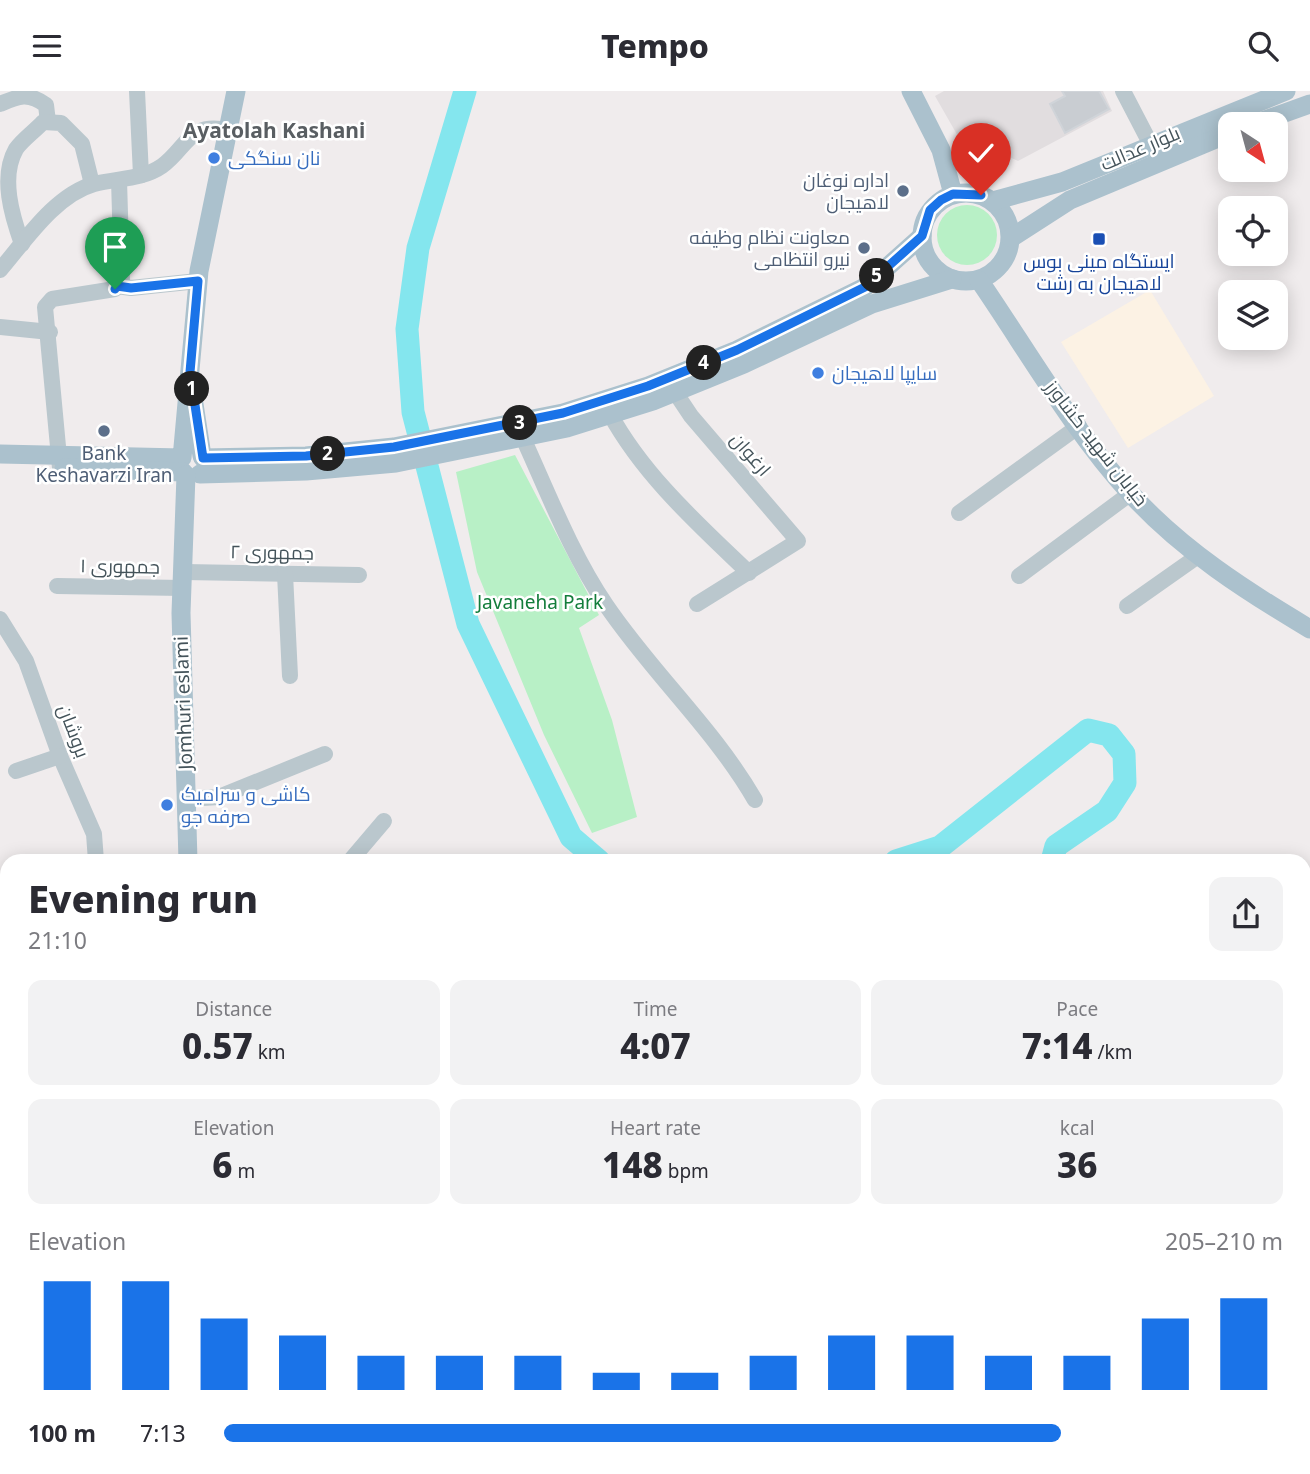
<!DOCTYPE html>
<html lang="en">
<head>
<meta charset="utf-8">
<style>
  :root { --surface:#fff; --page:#f2f2f3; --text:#2b2b33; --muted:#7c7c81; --accent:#1a73e8 }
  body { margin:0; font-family:"Noto Sans",Cairo,sans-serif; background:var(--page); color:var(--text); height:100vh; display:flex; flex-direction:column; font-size:26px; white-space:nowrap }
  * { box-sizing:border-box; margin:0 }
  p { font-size:23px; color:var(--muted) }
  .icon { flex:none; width:38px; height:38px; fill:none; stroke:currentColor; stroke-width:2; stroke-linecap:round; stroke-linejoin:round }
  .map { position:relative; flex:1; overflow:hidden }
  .panel { position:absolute; left:0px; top:763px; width:1311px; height:621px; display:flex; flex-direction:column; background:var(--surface); border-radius:21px 21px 0 0; box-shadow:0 4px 18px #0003 }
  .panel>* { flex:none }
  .needle { width:46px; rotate:144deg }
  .tools { position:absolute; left:1218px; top:21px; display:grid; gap:14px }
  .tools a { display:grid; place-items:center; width:70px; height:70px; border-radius:14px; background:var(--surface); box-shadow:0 4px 18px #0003; font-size:35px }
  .pin { position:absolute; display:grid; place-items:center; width:60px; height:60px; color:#fff; margin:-72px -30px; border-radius:50% 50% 50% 0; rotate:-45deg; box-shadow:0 0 7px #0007 }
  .pin .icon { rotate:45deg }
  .km { position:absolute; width:35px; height:35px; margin:-18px; border-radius:50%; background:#222; color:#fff; font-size:19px; line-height:35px; text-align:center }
  .round { display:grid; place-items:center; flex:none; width:74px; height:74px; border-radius:14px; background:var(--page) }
  .head { display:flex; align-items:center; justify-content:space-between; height:119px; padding:0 28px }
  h1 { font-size:38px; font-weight:800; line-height:52px }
  .stats { display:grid; grid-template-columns:repeat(3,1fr); gap:10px; height:119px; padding:7px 28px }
  .stats div { display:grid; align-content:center; border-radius:14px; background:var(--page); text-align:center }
  .stats b { font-size:35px; font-weight:800 }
  .stats small { font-size:19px; font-weight:400 }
  .stats p { font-size:19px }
  .chart { height:196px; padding:14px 28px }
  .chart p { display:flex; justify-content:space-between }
  .chart svg { width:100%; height:126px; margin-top:7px; stroke:var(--accent); stroke-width:6 }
  ul { padding:0 28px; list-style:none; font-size:23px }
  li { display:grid; grid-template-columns:112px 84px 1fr; align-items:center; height:52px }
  li i { height:18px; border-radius:9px; background:var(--accent) }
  header { display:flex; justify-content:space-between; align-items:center; height:91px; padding:0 28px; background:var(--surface); font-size:32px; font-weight:800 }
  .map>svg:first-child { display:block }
  .commercial { fill:#fcf2e4 }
  .education { fill:#e1dddf }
  .green { fill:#b8f0c6 }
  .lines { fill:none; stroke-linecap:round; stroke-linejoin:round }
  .river { stroke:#84e6ee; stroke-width:23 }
  .building { fill:#c9cdd2; stroke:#d0d4d9; stroke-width:2 }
  .minor { stroke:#bac7cd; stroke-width:16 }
  .major { stroke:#abc1cd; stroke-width:19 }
  .route-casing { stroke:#fff; stroke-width:14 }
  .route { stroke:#1a73e8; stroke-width:9 }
  .shop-dot { fill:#3f7fe0; stroke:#fff; stroke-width:2.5 }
  .service-dot { fill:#5c6f8a; stroke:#fff; stroke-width:2.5 }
  .transit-dot { fill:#1a4fb4; stroke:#fff; stroke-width:2.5 }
  .labels { text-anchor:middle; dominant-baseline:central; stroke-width:5; stroke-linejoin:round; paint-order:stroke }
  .street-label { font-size:19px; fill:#44535a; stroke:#fff }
  .shop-label { font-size:19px; fill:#366cbe; stroke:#fff; text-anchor:start }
  .service-label { font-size:19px; fill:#4e5e75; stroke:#fff; text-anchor:end }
  .transit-label { font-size:19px; fill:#164399; stroke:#fff }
  .park-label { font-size:19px; fill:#137d3b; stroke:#fff }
  .neighbourhood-label { font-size:21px; font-weight:bold; fill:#595e62; stroke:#fff }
</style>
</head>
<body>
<header><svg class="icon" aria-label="menu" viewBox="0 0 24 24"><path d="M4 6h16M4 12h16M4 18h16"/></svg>Tempo<svg class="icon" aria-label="search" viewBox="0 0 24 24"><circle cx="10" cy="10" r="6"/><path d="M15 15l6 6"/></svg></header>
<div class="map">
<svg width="1310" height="1383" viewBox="0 0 1310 1383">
  <rect width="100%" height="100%" fill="#f0eced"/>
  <path class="commercial" d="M 1150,199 L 1214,305 L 1128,357 L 1061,251 Z"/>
  <path class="education" d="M 944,0 L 1103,0 L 1112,20 L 1018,70 L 994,59 L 967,61 L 935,5 Z"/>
  <g class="green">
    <circle cx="967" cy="144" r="30"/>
    <path d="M 515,364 L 599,524 L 579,537 L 612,629 L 637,726 L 592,742 L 544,644 L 477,481 L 456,381 Z"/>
  </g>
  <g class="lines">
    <g class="river">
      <path d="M 465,0 L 418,157 L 407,238 L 413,321 L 468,533 L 571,746 L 599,770"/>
      <path d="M 896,770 L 940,756 L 1088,639 L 1109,644 L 1124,663 L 1125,692 L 1107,720 L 1056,755 L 1052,770"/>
      <path d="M 1304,1324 L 1310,1327"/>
      <path d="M 1054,1383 L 1059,1377"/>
      <path d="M 1255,1383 L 1255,1377"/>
    </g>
  </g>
  <path class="building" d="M 1062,0 L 1099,0 L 1109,18 L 1065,42 L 1050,13 L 1065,5 Z"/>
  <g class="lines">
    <g class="minor">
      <path d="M 137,0 L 141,84"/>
      <path d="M 1123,0 L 1150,52"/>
      <path d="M 0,13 C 19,5 28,1 46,14 L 48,31"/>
      <path d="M 22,153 C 12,125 0,86 16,58 C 23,48 35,40 43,31 L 61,32 L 82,53 L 92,93"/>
      <path d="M 0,179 C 25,150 55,104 94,93 C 117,87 142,89 162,75 C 187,57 188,31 227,39"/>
      <path d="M 117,195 L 131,197 L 198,190"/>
      <path d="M 0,236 L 50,241"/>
      <path d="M 675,301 L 691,325 L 798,450 L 697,513"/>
      <path d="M 610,323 C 644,385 698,433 749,482"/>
      <path d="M 523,347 C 549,404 571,462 606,514 C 652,582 714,638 755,709"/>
      <path d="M 60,377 L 45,216 L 52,208 L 115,198 L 122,190 L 119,89"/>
      <path d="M 959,422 L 1079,335"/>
      <path d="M 184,481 L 359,484"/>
      <path d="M 285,483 L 290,585"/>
      <path d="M 1019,485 L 1131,402"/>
      <path d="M 57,495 L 183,497"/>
      <path d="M 1127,515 L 1198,465"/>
      <path d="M 0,528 L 26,570 L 60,665 L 94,743 L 96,770"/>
      <path d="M 16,680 L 60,665"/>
      <path d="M 186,708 L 219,706 L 325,663"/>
      <path d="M 350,770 L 384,730"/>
      <path d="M 0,1021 L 7,1022"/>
      <path d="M 1304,1125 L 1310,1124"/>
      <path d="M 0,1135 L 7,1132"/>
      <path d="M 0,1307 L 7,1306"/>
      <path d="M 105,1377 L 110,1383"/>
      <path d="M 717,1377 L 719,1383"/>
      <path d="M 291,1383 L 297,1377"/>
      <path d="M 597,1383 L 606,1377"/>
      <path d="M 824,1383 L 827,1377"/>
    </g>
    <g class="major">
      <path d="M 911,0 L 941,59 L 953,103"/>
      <path d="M 1254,33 L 1310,13"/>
      <circle cx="966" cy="146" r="44"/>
      <path d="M 993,110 L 1062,91 L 1286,0"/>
      <path d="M 1011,147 L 1070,109 L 1230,42"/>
      <path d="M 979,189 C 1027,259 1074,341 1131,403 C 1182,459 1246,500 1310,538"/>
      <path d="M 194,313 L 202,365"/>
      <path d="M 0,363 L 182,367 L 199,180 L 236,0"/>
      <path d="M 203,367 L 306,365 L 394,356 L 563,322 L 648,295 L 737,259 L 865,196 L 922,145"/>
      <path d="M 64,377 L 183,381"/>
      <path d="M 200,383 L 306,380 L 396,372 L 567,337 L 653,310 L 744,273 L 872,213 L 952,188"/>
      <path d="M 186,384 L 181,522 L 188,770"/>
      <path d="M 331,1377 L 336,1383"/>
    </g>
  </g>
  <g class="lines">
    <g class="route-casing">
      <path id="route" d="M 115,198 L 117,195 L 131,197 L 198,190 L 190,281 L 203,367 L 306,365 L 394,356 L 563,322 L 648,295 L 737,259 L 865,196 L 922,145 L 930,119 L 941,109 L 953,103 L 981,104"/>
    </g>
    <use href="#route" class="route"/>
  </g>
  <g class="shop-dot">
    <circle cx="214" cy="67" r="7"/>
    <circle cx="818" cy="282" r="7"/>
    <circle cx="167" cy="714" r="7"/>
  </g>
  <g class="service-dot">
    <circle cx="903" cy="100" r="7"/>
    <circle cx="864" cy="157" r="7"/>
    <circle cx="104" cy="340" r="7"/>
  </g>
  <rect class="transit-dot" x="1092" y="141" width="14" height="14" rx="3.5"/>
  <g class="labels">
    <g class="street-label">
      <text transform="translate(1140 57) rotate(-23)">بلوار عدالت</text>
      <text transform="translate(1097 352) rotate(52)">خیابان شهید کشاورز</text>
      <text transform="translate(751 363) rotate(49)">ارغوان</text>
      <text transform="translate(272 461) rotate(1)">جمهوری ۲</text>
      <text transform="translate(120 475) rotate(1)">جمهوری ۱</text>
      <text transform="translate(183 612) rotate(-92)">Jomhuri eslami</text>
      <text transform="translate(74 640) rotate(69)">بروشان</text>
    </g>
    <g class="shop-label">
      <text x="228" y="67">نان سنگکی</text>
      <text x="832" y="282">سایپا لاهیجان</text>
      <text x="181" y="703">کاشی و سرامیک<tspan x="181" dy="22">صرفه جو</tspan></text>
    </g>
    <g class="service-label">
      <text x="889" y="89">اداره نوغان<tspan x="889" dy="22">لاهیجان</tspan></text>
      <text x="850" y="146">معاونت نظام وظیفه<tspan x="850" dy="22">نیرو انتظامی</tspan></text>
      <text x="104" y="362" text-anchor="middle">Bank<tspan x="104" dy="22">Keshavarzi Iran</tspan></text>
    </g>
    <g class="transit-label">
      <text x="1099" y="170">ایستگاه مینی بوس<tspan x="1099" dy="22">لاهیجان به رشت</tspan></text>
    </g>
    <g class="park-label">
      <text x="540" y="511">Javaneha Park</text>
    </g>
    <g class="neighbourhood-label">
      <text x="274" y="39">Ayatolah Kashani</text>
    </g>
  </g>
</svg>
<div class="tools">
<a><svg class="needle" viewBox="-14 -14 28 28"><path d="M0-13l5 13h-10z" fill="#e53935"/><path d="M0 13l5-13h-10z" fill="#7c7c81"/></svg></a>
<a><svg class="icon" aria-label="locate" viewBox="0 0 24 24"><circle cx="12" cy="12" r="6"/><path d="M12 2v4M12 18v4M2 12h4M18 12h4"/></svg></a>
<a><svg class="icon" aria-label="layers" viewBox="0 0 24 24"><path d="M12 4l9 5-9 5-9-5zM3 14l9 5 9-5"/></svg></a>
</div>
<div class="pin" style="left:115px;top:198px;background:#1e9e55"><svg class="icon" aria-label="arrive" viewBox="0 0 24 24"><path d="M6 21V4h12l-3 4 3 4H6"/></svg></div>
<div class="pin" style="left:981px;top:104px;background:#d93025"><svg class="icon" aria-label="check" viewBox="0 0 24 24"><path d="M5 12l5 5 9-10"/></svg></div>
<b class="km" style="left:192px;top:298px">1</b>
<b class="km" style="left:328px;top:363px">2</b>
<b class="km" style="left:520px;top:332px">3</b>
<b class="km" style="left:704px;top:272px">4</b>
<b class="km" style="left:877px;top:185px">5</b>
<section class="panel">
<div class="head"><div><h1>Evening run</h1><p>21:10</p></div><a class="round"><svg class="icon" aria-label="share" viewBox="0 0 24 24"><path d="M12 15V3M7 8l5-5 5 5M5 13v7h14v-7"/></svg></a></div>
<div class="stats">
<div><p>Distance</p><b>0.57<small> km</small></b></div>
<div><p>Time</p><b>4:07</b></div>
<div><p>Pace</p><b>7:14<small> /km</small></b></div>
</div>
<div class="stats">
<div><p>Elevation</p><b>6<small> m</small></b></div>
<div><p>Heart rate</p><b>148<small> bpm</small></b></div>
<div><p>kcal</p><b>36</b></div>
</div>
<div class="chart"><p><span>Elevation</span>205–210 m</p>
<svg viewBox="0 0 160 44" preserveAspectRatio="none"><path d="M5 44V6M15 44V6M25 44V19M35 44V25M45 44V32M55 44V32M65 44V32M75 44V38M85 44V38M95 44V32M105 44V25M115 44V25M125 44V32M135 44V32M145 44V19M155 44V12"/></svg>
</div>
<ul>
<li><b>100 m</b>7:13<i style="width:79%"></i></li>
</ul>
</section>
</div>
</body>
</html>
